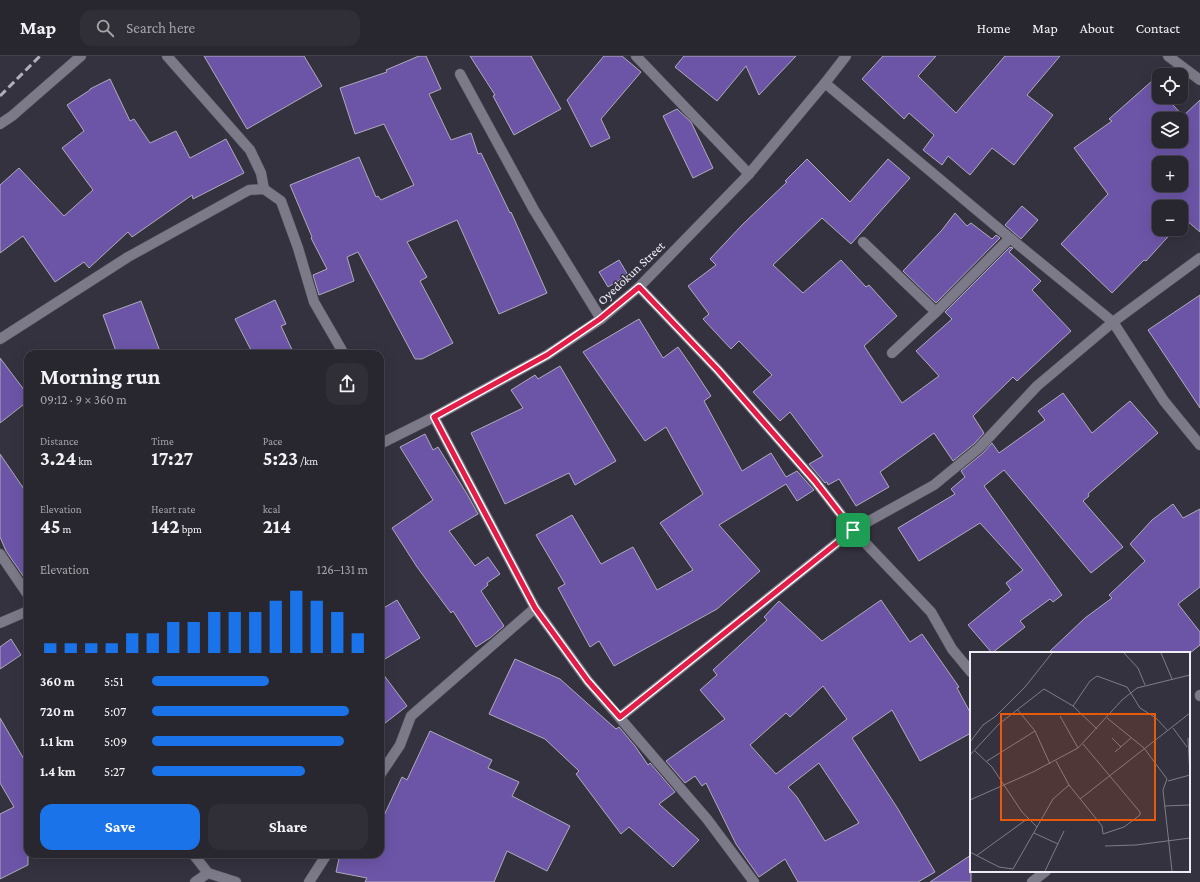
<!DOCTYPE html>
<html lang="en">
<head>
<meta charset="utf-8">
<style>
  :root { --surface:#28262f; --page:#302e37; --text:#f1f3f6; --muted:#a5a5aa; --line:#44434b; --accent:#1a73e8 }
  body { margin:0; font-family:"Crimson Pro",serif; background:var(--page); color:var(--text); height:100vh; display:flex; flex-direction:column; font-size:15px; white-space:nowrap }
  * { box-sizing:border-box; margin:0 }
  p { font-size:13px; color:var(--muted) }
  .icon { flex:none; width:22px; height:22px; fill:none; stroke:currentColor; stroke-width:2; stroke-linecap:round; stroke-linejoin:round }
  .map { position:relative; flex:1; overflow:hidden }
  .details { position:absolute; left:24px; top:294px; width:360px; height:508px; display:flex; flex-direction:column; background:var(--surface); border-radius:12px; box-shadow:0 4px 16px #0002,0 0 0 1px var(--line) }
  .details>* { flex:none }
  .buttons { position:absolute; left:1152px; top:12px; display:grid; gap:8px }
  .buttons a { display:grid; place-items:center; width:36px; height:36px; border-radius:8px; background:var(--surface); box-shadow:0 4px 16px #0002,0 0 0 1px var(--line); font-size:20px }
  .pin { position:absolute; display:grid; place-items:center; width:34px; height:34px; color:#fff; margin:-17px; border-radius:8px; box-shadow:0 2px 6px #0006 }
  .round { display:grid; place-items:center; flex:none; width:42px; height:42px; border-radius:12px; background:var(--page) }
  .headline { display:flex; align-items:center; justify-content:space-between; height:68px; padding:0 16px }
  h1 { font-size:22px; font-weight:700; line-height:30px }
  .stats { display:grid; grid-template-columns:repeat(3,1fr); gap:6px; height:68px; padding:4px 16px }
  .stats div { display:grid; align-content:center }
  .stats b { font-size:20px; font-weight:700 }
  .stats small { font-size:11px; font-weight:400 }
  .stats p { font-size:11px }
  .chart { height:112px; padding:8px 16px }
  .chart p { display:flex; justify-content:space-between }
  .chart svg { width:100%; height:72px; margin-top:4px; stroke:var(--accent); stroke-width:6 }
  .button { display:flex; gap:8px; margin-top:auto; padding:8px 16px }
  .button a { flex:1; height:46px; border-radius:12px; background:var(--accent); color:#fff; font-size:16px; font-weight:700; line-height:46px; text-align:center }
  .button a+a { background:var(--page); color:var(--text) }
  ul { padding:0 16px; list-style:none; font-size:13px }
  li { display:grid; grid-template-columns:64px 48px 1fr; align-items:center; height:30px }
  li i { height:10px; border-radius:5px; background:var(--accent) }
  header { display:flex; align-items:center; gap:24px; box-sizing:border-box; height:56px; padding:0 20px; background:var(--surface); border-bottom:1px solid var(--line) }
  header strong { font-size:19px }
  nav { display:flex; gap:22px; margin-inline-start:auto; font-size:14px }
  .search { width:280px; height:36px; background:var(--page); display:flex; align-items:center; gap:10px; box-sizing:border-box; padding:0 14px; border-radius:12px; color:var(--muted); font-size:15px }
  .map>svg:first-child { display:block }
  .building { fill:#6c55a7; stroke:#afacbb; fill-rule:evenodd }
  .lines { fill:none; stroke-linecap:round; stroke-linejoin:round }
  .street-casing { stroke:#53515b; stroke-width:11 }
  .secondary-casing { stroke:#53515b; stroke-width:11 }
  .street { stroke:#7c7a88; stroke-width:10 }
  .secondary { stroke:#7c7a88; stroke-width:10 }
  .rail { stroke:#b2afba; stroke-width:3; stroke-dasharray:8 4; stroke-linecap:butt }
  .route-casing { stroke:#fff; stroke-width:8 }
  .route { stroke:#e11d48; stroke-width:5 }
  .labels { text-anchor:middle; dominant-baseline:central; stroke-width:3; stroke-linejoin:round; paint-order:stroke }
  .street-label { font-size:13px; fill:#eeecf5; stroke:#35323f }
  .inset-road { fill:none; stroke:#7f7c88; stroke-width:1 }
  .view { fill:#e8590c; fill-opacity:0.15; stroke:#e8590c; stroke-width:2 }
  .inset-edge { fill:none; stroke:#eeecf5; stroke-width:2 }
</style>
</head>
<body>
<header>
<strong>Map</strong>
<div class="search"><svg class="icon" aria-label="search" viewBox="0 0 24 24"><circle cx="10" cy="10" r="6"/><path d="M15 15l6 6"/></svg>Search here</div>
<nav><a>Home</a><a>Map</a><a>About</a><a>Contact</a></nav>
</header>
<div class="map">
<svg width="1200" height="826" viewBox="0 0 1200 826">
  <rect width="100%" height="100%" fill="#35323f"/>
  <g class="building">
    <path d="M 204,0 L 304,0 L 322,30 L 247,73 Z"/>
    <path d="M 419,0 L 426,0 L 441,33 L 429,38 L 451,84 L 471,77 L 478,98 L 481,97 L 510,157 L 511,156 L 547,237 L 499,258 L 457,164 L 407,186 L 427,221 L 420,225 L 453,287 L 422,303 L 415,303 L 358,196 L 347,201 L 354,225 L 319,239 L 313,219 L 327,213 L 311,182 L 312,181 L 290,129 L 359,101 L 376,141 L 378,140 L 381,144 L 414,129 L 384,68 L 355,78 L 340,32 L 387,16 L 386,14 Z"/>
    <path d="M 470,0 L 531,0 L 561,53 L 514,79 L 493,40 L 495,39 Z"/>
    <path d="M 604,0 L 622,0 L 641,16 L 601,63 L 610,82 L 591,91 L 567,44 Z"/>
    <path d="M 684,0 L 796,0 L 759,39 L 746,10 L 717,45 L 675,11 Z"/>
    <path d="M 883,0 L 936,0 L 918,20 L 956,57 L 1005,0 L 1060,0 L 1027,39 L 1053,59 L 1014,109 L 992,92 L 970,119 L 948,100 L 942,109 L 923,94 L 934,79 L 909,57 L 904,63 L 862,23 Z"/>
    <path d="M 110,23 L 130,65 L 134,63 L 150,87 L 176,75 L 190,102 L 226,83 L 244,117 L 193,143 L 192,139 L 132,181 L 128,176 L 89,212 L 84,206 L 55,226 L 23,180 L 0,197 L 0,129 L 19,112 L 64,160 L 93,134 L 62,92 L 84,75 L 67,49 L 90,34 L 90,33 Z"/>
    <path d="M 1152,25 L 1159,33 L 1159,41 L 1166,41 L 1183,60 L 1200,44 L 1200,176 L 1185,163 L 1181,167 L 1181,151 L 1159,151 L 1159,173 L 1175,173 L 1146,205 L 1144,204 L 1112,237 L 1061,188 L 1108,138 L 1074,92 L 1112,65 L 1109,63 ZM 1159,63 L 1181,63 L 1181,85 L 1159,85 ZM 1159,107 L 1181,107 L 1181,129 L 1159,129 Z"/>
    <path d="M 677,53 L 691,66 L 713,112 L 693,122 L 663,60 Z"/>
    <path d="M 807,103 L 850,146 L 888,103 L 910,122 L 851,188 L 822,162 L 773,209 L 803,237 L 841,204 L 866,231 L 869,229 L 897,260 L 864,290 L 902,347 L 939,320 L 916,295 L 952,263 L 945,256 L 1010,191 L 1013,192 L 1009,196 L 1041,225 L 1032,234 L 1071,275 L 1017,325 L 1013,321 L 973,360 L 984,377 L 975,387 L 953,405 L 934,377 L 880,416 L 889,431 L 856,450 L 839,423 L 828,429 L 827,426 L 825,427 L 809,408 L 823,400 L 790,356 L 780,365 L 753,336 L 772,319 L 739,285 L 731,293 L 703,263 L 709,258 L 688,230 L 716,209 L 710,203 L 743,168 L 787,126 L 785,125 Z"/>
    <path d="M 1022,150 L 1038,164 L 1021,183 L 1005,169 Z"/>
    <path d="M 955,157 L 967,170 L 971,167 L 992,183 L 996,179 L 1000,182 L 936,247 L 903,215 L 942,174 Z"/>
    <path d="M 619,204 L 628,219 L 608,231 L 599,216 Z"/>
    <path d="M 1200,239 L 1200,352 L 1148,274 Z"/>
    <path d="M 275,244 L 286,268 L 281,270 L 294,298 L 253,298 L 235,263 Z"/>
    <path d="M 141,245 L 161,298 L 117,298 L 103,259 Z"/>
    <path d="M 639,263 L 663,302 L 678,291 L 692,311 L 711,340 L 704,345 L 742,415 L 771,397 L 786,421 L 797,415 L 814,434 L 797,445 L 786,428 L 719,469 L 760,515 L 717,553 L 614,610 L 599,585 L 590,591 L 558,532 L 565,528 L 536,479 L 572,459 L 601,508 L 633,491 L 657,534 L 693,514 L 660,467 L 703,438 L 666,371 L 645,385 L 583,296 Z"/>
    <path d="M 0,302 L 28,339 L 28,345 L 0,367 Z"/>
    <path d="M 560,310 L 616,405 L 575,429 L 569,417 L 505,448 L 471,377 L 523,352 L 511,334 L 535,319 L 538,323 Z"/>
    <path d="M 1063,337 L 1092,377 L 1130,345 L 1158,377 L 1088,438 L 1089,440 L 1083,445 L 1123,491 L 1091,517 L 1004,414 L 984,430 L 1062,539 L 1053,546 L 1050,543 L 1020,565 L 1025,571 L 992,597 L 968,569 L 1011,534 L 1006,527 L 1023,514 L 980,467 L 919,505 L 898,472 L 955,438 L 951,433 L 965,421 L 961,415 L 983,397 L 992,387 L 999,397 L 1045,364 L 1038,355 Z"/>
    <path d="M 425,378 L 433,394 L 438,391 L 467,438 L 478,458 L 449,475 L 475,510 L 488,501 L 500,518 L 487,527 L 488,529 L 481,535 L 504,570 L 490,582 L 476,591 L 453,555 L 451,557 L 417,511 L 392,472 L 433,444 L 400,391 Z"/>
    <path d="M 0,398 L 24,433 L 28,444 L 28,527 L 6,495 L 0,481 Z"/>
    <path d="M 1173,448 L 1183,462 L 1200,453 L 1200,531 L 1178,548 L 1200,576 L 1200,589 L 1190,597 L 1048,597 L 1085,562 L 1112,542 L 1109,539 L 1145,505 L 1130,488 L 1152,464 Z"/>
    <path d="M 397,544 L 420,582 L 380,606 L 380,554 Z"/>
    <path d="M 881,544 L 910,586 L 922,578 L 959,631 L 957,632 L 971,658 L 971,677 L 920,705 L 892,654 L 852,682 L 898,753 L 935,816 L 918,826 L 798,826 L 785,803 L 759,821 L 736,788 L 706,727 L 702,730 L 695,720 L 685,727 L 666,705 L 725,663 L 700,634 L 717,619 L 713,614 L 767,564 L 764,561 L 779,545 L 822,585 ZM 823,630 L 847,663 L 776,718 L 750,689 L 786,657 L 790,661 ZM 819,707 L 859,767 L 825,785 L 797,741 L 788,731 Z"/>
    <path d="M 11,583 L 21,599 L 0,613 L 0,591 Z"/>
    <path d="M 515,603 L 560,623 L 616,673 L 619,671 L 635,690 L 648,709 L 650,707 L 675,736 L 659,748 L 699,784 L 673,811 L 629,771 L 621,778 L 576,718 L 579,715 L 545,683 L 489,658 Z"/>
    <path d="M 380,614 L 407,650 L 380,671 Z"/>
    <path d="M 0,662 L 28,710 L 28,809 L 0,823 L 0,758 L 14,751 L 0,727 Z"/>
    <path d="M 430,675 L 492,704 L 488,712 L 519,726 L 512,740 L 570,770 L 547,815 L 507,795 L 494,826 L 365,826 L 367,822 L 336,816 L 340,798 L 380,798 L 380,768 L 402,721 L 407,724 Z"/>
    <path d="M 971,799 L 971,826 L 930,826 Z"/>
  </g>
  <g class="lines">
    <g class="street-casing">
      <g id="street">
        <path d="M 167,0 L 250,94 L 261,117 L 264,133"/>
        <path d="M 636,0 L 749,118"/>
        <path d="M 1168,0 L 1200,24"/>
        <path d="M 460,18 L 534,154 L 601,263"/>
        <path d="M 825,27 L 1010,182 L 1113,266 L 1164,345 L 1200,389"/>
        <path d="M 0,68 L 12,60 L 81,0"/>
        <path d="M 863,186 L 936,256"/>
        <path d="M 639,231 L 718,314 L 815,425 L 853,474 L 931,556 L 952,593 L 971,616"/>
        <path d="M 0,283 L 128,201 L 249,134 L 264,133 L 281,145 L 298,192 L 314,246 L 344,298"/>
        <path d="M 892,297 L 936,256 L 1010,182"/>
        <path d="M 434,361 L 535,552 L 588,625 L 707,763 L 754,826"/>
        <path d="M 0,498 L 28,539"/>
        <path d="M 1200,640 L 1200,639"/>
        <path d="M 620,661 L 853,474 L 934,429 L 979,392 L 1037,330 L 1113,266 L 1200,202"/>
        <path d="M 380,719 L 400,689 L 411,660 L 535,552"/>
        <path d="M 193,798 L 208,817 L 236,826"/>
        <path d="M 195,826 L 208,817"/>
        <path d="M 309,826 L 327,798"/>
        <path d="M 1032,826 L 1046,815"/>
      </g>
    </g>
    <g class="secondary-casing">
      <g id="secondary">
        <path d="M 380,388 L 434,361 L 547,299 L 601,263 L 639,231 L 749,118 L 825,27 L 846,0"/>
        <path d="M 0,567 L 28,555"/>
      </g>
    </g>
    <use href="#street" class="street"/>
    <use href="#secondary" class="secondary"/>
    <path class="rail" d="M 0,40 L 40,0"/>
  </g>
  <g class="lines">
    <g class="route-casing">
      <path id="route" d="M 639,231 L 718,314 L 815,425 L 853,474 L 620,661 L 588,625 L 535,552 L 434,361 L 547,299 L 600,263 Z"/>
    </g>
    <use href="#route" class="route"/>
  </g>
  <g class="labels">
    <g class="street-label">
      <text transform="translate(631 217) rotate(-43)">Oyedokun Street</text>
    </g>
  </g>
  <g transform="translate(970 596)">
    <rect width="220" height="220" fill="#35323f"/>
    <path class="inset-road" d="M 154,1 L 168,16 L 175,33M 191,1 L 202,27M 103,54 L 120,29 L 127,24 L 157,35 L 170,56 L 186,66 L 198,79M 47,57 L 65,79M 90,64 L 108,96M 137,66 L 174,96 L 197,127 L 193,138 L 202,219M 203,76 L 217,95M 142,86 L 151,95M 218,86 L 220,124M 0,90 L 13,73 L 26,64 L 55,35 L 82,1M 5,99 L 22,115 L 52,160 L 67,175M 145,100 L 161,86M 0,103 L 29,72 L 74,37 L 103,54 L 127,77M 17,109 L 65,79 L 80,112M 86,109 L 99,133 L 132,174 L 133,182 L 154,175 L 170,163 L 170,160 L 113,92M 198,129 L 220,123M 110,147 L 220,61M 0,148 L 63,120 L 108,96 L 152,48 L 167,36 L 220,23M 194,154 L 220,153M 64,181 L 88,192M 135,194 L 166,193 L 220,186M 0,200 L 29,215 L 43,217 L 83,147 L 99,133M 6,204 L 57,167M 75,219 L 94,179"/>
    <path class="view" d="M 31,62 L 185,62 L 185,168 L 31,168 Z"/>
    <rect width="220" height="220" class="inset-edge"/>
  </g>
</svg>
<div class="buttons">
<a><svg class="icon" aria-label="locate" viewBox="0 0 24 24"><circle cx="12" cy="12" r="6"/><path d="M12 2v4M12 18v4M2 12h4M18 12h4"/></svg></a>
<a><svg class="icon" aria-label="layers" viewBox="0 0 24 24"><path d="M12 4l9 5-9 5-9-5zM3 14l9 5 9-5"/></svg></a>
<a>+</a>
<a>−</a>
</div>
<div class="pin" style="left:853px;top:474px;background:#1e9e55"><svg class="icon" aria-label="arrive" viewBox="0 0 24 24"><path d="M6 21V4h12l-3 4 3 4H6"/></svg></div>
<section class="details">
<div class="headline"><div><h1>Morning run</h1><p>09:12 · 9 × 360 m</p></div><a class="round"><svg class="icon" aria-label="share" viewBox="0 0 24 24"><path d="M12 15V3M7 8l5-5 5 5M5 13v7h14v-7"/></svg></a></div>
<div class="stats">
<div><p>Distance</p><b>3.24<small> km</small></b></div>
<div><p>Time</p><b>17:27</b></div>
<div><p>Pace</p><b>5:23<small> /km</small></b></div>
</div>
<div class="stats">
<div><p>Elevation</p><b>45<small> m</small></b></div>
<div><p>Heart rate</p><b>142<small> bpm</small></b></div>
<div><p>kcal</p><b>214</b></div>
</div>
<div class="chart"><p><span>Elevation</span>126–131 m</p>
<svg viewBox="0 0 160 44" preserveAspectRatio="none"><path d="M5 44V38M15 44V38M25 44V38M35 44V38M45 44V32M55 44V32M65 44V25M75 44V25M85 44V19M95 44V19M105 44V19M115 44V12M125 44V6M135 44V12M145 44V19M155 44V32"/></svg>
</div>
<ul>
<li><b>360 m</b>5:51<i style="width:54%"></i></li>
<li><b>720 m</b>5:07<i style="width:91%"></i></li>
<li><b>1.1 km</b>5:09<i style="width:89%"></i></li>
<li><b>1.4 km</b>5:27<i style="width:71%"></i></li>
</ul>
<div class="button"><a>Save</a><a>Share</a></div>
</section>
</div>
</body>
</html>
